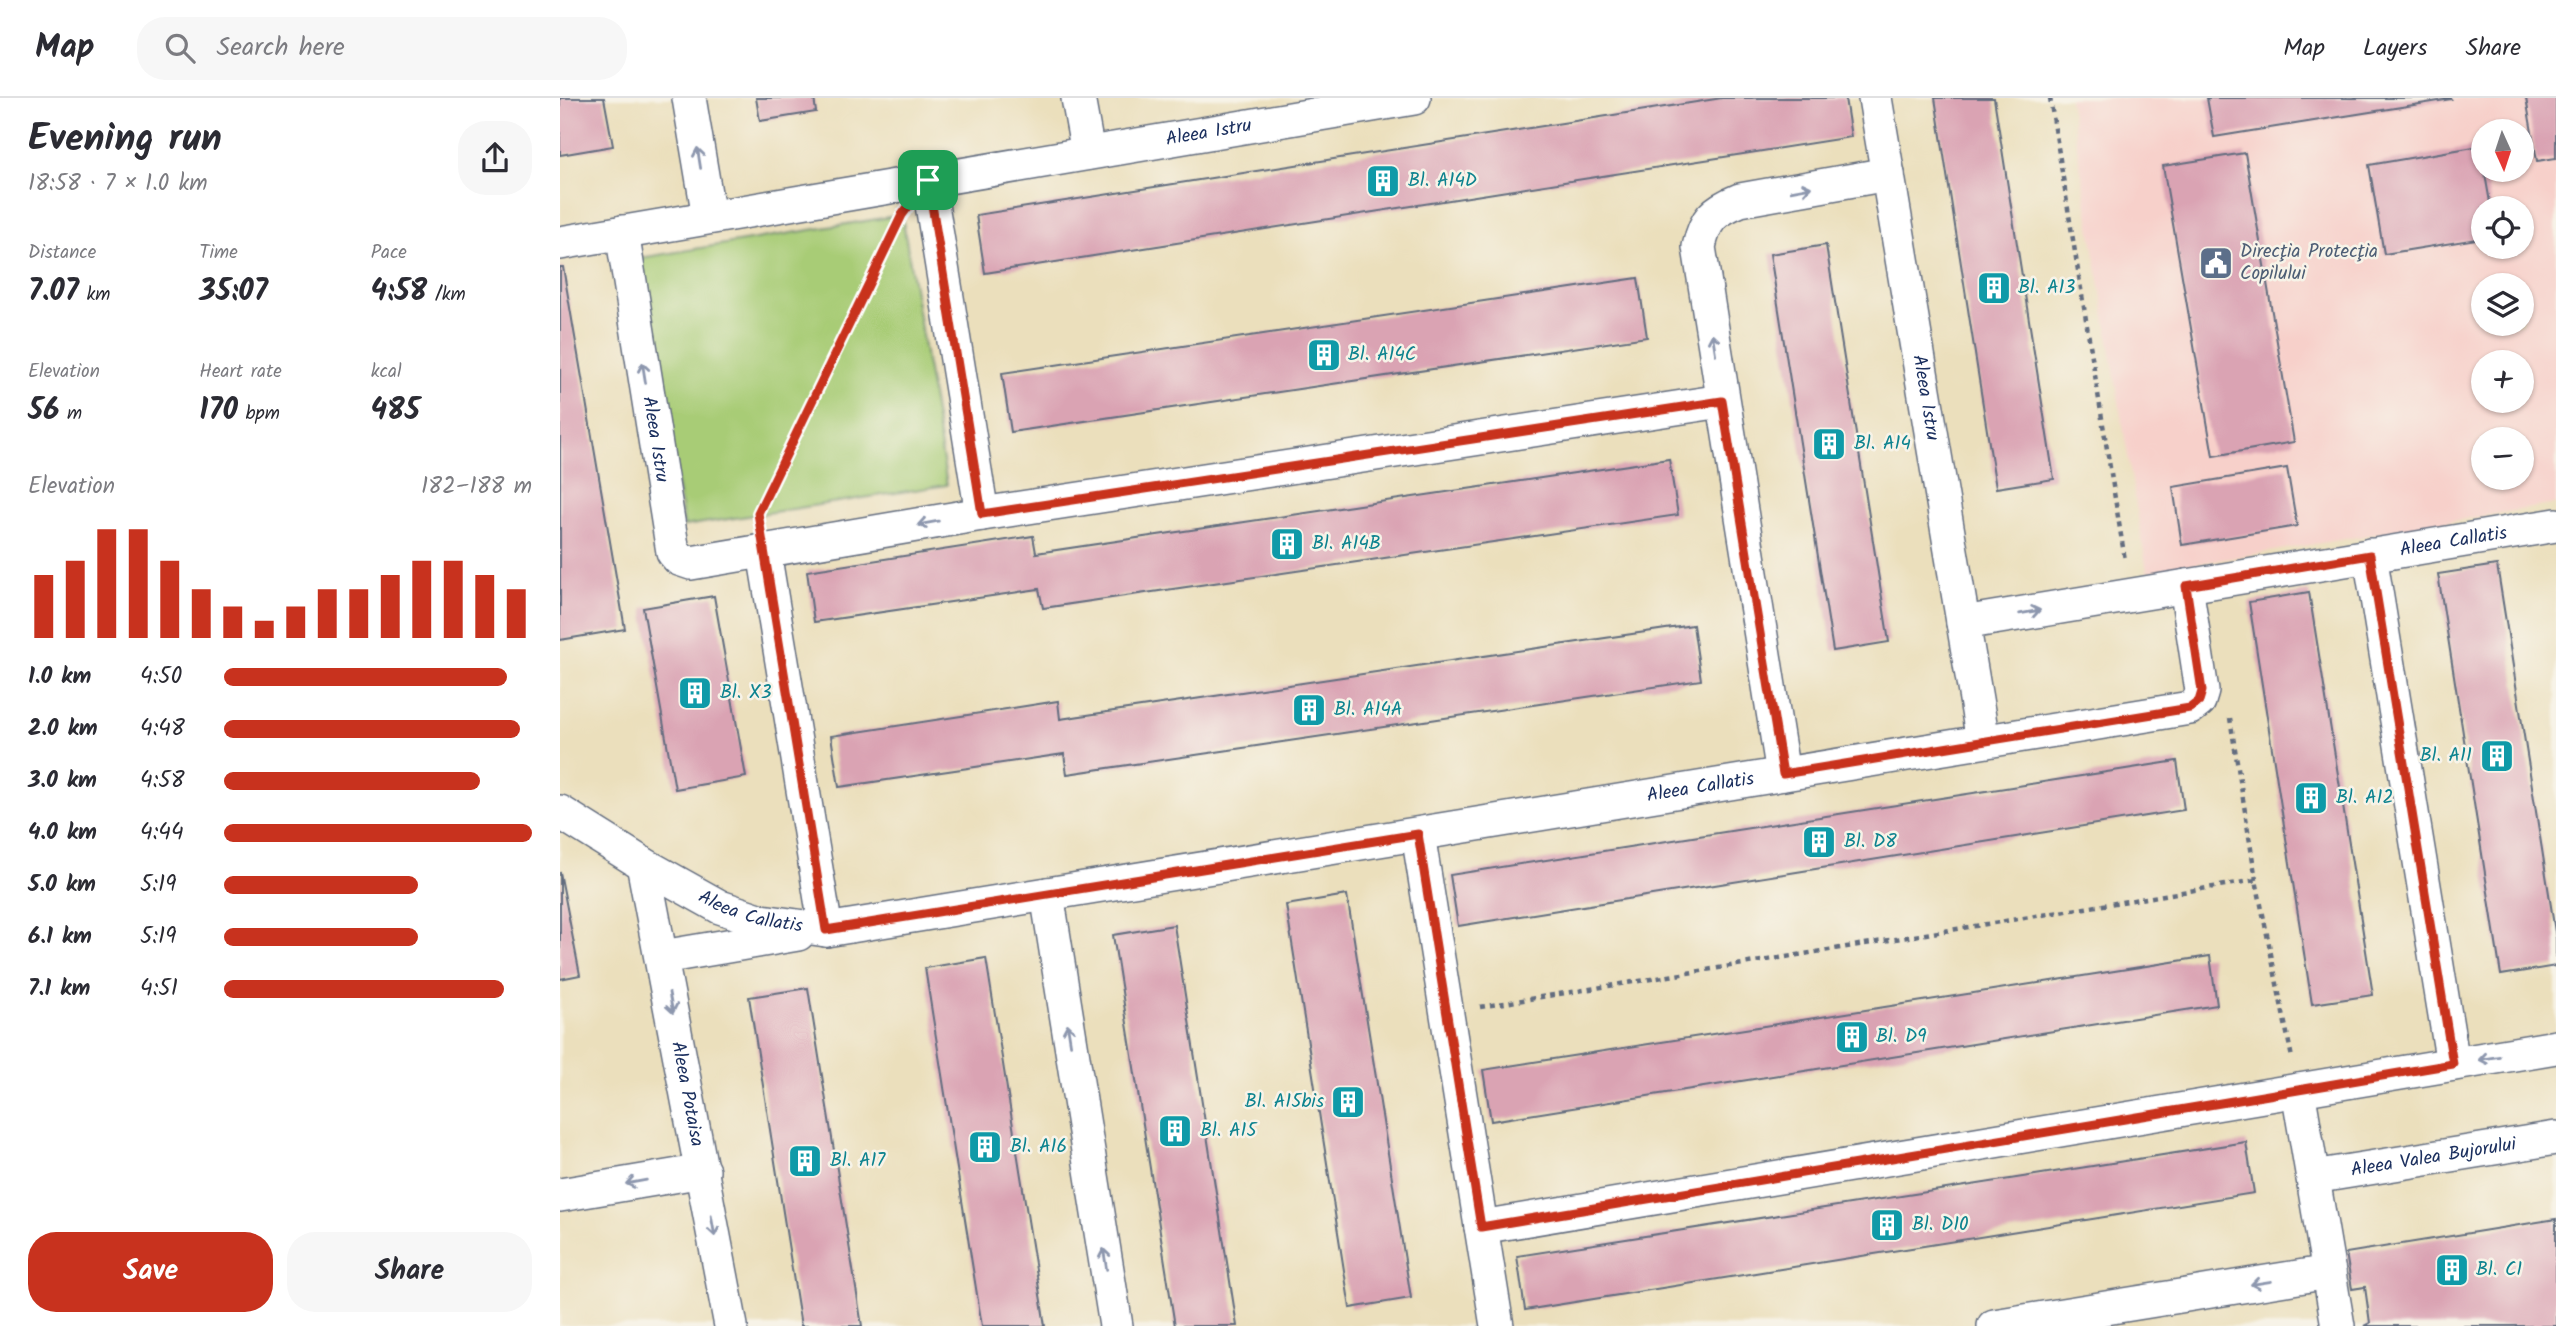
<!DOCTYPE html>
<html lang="en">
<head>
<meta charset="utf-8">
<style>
  :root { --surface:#fff; --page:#f7f7f7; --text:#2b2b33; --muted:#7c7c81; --line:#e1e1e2; --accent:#c8321e }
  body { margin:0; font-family:Kalam,sans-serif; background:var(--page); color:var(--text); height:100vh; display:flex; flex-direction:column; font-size:26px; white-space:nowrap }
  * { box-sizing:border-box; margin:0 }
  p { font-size:23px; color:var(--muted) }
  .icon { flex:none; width:38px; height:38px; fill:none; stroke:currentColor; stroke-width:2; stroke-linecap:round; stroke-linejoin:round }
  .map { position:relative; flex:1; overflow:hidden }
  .details { display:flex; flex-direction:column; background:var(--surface); width:560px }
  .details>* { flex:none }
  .needle { width:46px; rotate:177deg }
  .fabs { position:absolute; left:1911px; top:21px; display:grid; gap:14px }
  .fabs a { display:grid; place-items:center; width:63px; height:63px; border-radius:50%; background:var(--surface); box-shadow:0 2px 5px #0004; font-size:35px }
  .pin { position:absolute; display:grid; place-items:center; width:60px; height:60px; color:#fff; margin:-30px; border-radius:14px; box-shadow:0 4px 10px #0006 }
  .round { display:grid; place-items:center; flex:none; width:74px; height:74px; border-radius:28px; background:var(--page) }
  .overview { display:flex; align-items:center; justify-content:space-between; height:119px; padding:0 28px }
  h1 { font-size:38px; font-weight:600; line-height:52px }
  .metrics { display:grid; grid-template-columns:repeat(3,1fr); gap:10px; height:119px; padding:7px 28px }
  .metrics div { display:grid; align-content:center }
  .metrics b { font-size:30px; font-weight:600 }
  .metrics small { font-size:19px; font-weight:400 }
  .metrics p { font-size:19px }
  .chart { height:196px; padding:14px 28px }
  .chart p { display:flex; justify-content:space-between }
  .chart svg { width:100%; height:126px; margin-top:7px; stroke:var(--accent); stroke-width:6 }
  .primary-button { display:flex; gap:14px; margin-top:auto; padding:14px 28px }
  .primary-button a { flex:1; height:80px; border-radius:28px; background:var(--accent); color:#fff; font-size:28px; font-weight:600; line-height:80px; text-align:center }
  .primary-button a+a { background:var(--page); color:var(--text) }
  ul { padding:0 28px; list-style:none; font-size:23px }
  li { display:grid; grid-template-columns:112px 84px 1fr; align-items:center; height:52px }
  li i { height:18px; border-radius:9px; background:var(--accent) }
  header { display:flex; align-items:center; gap:42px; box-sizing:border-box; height:98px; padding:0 35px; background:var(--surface); border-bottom:2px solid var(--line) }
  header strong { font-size:33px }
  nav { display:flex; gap:38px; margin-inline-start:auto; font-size:24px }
  .search { width:490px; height:63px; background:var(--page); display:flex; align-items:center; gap:18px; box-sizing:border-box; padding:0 24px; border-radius:28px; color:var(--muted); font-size:26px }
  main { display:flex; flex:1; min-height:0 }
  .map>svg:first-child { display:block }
  .built { fill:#f7d0ca; fill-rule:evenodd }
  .green { fill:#a8cc76; stroke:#627e6a; stroke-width:2 }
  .building { fill:#daa3b3 }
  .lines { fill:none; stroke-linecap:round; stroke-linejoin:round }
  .minor-casing { stroke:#646d7f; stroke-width:36 }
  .path { stroke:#646d7f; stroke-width:4.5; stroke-dasharray:5 5; stroke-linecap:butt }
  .minor { stroke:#fff; stroke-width:33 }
  .oneway { stroke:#8d97ae }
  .route-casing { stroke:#fff; stroke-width:14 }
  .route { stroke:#c8321e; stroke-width:9 }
  .labels { text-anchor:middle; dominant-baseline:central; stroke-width:5; stroke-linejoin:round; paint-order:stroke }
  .street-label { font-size:19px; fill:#1b2f5e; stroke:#f7f3e8 }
  .culture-label { font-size:19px; fill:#0d838f; stroke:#f7f3e8; text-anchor:start }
  .service-label { font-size:19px; fill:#4e5e75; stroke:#f7f3e8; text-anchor:start }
</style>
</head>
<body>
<header>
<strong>Map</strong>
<div class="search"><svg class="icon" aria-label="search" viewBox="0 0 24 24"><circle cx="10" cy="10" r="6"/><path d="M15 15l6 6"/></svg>Search here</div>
<nav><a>Map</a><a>Layers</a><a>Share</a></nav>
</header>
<main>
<section class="details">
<div class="overview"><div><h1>Evening run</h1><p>18:58 · 7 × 1.0 km</p></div><a class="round"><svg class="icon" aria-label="share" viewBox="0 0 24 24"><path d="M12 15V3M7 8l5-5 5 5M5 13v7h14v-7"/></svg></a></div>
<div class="metrics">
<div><p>Distance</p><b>7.07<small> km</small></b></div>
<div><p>Time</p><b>35:07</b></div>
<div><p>Pace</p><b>4:58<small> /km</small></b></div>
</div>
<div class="metrics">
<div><p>Elevation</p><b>56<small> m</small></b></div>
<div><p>Heart rate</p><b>170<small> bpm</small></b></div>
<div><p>kcal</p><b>485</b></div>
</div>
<div class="chart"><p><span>Elevation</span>182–188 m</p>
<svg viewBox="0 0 160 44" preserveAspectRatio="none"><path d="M5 44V22M15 44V17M25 44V6M35 44V6M45 44V17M55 44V27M65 44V33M75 44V38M85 44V33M95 44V27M105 44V27M115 44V22M125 44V17M135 44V17M145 44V22M155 44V27"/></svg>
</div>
<ul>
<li><b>1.0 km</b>4:50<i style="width:92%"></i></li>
<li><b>2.0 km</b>4:48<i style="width:96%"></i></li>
<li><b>3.0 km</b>4:58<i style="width:83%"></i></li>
<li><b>4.0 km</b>4:44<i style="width:100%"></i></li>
<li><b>5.0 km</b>5:19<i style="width:63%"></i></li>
<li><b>6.1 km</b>5:19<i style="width:63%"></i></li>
<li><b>7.1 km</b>4:51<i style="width:91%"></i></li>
</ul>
<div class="primary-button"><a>Save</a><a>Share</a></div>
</section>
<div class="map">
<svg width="1996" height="1228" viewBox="0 0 1996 1228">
  <rect width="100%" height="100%" fill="#f7f3e8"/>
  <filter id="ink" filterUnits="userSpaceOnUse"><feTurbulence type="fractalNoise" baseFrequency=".0143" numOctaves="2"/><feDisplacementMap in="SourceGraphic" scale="14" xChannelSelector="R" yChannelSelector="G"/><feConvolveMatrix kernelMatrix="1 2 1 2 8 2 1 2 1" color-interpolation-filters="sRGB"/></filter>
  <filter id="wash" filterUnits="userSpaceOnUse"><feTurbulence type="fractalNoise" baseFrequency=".00686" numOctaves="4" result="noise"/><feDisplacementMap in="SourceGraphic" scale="28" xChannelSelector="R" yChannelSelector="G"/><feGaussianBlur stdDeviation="1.57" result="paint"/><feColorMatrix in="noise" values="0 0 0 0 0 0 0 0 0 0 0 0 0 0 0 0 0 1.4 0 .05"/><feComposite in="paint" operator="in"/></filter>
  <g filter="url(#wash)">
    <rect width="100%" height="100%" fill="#ebdfbc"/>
    <path class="built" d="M 1509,0 L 1996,0 L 1996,406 L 1587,474 ZM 1923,33 L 1962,33 L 1962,72 L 1923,72 ZM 1923,110 L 1962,110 L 1962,149 L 1923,149 ZM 1923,187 L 1962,187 L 1962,226 L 1923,226 ZM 1923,264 L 1962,264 L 1962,303 L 1923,303 ZM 1923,341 L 1962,341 L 1962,380 L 1923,380 Z"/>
    <path class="green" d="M 342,117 L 387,387 L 124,428 L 80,160 Z"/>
    <g id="blocks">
      <g class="building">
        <path d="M 0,0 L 44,0 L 53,48 L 0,57 Z"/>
        <path d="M 196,0 L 254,0 L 256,14 L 200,23 Z"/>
        <path d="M 1162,0 L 1285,0 L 1291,39 L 425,175 L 416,117 Z"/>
        <path d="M 1375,0 L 1434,0 L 1494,381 L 1436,390 Z"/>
        <path d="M 1647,0 L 1890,0 L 1891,1 L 1654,39 Z"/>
        <path d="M 1966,0 L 1996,0 L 1996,60 L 1977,63 Z"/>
        <path d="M 1920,48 L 1931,110 L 1923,110 L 1923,140 L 1824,156 L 1809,67 Z"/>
        <path d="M 1685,55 L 1734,344 L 1653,358 L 1603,68 Z"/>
        <path d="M 1266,147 L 1329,544 L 1273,553 L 1210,156 Z"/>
        <path d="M 0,169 L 3,169 L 65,531 L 0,542 Z"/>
        <path d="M 1078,180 L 1087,239 L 451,334 L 442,275 Z"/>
        <path d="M 1109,361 L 1118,417 L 483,510 L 479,491 L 254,524 L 247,473 L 473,438 L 476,455 Z"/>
        <path d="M 1727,370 L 1737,428 L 1622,447 L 1613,389 Z"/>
        <path d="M 1937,467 L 1996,840 L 1996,868 L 1941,877 L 1878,476 Z"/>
        <path d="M 1749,494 L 1813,897 L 1752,906 L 1689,504 Z"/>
        <path d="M 154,498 L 186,679 L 115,691 L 83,510 Z"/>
        <path d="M 1133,527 L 1141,582 L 507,676 L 504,656 L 279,689 L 271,638 L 498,603 L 500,621 Z"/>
        <path d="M 1617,663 L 1624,712 L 898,828 L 890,777 Z"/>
        <path d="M 0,774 L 20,877 L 0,881 Z"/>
        <path d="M 787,797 L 851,1200 L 790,1210 L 726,807 Z"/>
        <path d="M 614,827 L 677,1228 L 615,1228 L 553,837 Z"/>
        <path d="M 1650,858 L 1657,907 L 931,1023 L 923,972 Z"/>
        <path d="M 426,860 L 485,1228 L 422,1228 L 365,870 Z"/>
        <path d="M 248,890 L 302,1228 L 241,1228 L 189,899 Z"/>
        <path d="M 1686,1044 L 1694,1095 L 965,1212 L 957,1158 Z"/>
        <path d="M 1996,1121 L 1996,1228 L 1804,1228 L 1810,1225 L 1805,1189 L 1792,1191 L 1786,1155 Z"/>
      </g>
    </g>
  </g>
  <g filter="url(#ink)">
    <use href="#blocks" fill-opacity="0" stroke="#646d7f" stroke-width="2"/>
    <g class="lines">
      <g class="minor-casing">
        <g id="minor">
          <path d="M 129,0 L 149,119"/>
          <path d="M 518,0 L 528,55"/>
          <path id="s1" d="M 1315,0 L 1423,643"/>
          <path d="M 368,82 L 422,416"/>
          <path id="s2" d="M 62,134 L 113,454 L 119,461 L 131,465 L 422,416 L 1162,303"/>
          <path id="s3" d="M 0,145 L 854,0"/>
          <path d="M 204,454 L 266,832"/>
          <path d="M 1810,457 L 1893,966"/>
          <path id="s4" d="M 1403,525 L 1996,427"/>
          <path d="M 1223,676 L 1139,149 C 1145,121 1153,113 1180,102 L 1328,76"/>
          <path id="s5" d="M 0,714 L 83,766 L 160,809 L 202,823 L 266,832 L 1630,610 L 1639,603 L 1642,593 L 1626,488"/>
          <path d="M 858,736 L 937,1228"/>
          <path id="s6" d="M 83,766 L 171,1228"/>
          <path d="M 487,796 L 556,1228"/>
          <path d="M 102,859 L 238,836"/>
          <path d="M 1738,992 L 1778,1228"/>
          <path id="s7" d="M 1753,1079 L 1996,1040"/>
          <path d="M 0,1097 L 143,1073"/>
          <path d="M 921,1129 L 1996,949"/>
          <path d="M 1434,1228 L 1769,1174"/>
        </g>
      </g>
      <g class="path">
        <path d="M 1490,0 L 1565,462"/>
        <path d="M 199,418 L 338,126"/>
        <path d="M 1670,620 L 1696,782"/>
        <path d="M 920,909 L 1696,782 L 1732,960"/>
      </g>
      <use href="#minor" class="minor"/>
    </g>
    <defs><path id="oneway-shaft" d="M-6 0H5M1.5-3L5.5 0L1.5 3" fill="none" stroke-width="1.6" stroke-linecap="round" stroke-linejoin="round" transform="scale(1.75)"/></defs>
    <g class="oneway">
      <use href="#oneway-shaft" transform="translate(139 60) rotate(-99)"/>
      <use href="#oneway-shaft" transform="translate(1241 91) rotate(-10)"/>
      <use href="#oneway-shaft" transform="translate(1154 246) rotate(-99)"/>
      <use href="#oneway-shaft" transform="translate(84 275) rotate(-99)"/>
      <use href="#oneway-shaft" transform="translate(368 425) rotate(170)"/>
      <use href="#oneway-shaft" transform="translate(1470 514) rotate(-10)"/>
      <use href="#oneway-shaft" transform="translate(111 905) rotate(79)"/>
      <use href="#oneway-shaft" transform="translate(509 936) rotate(-99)"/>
      <use href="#oneway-shaft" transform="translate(1929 960) rotate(171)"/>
      <use href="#oneway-shaft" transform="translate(76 1084) rotate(170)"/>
      <use href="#oneway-shaft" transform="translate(153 1128) rotate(80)"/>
      <use href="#oneway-shaft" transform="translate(545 1161) rotate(-99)"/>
      <use href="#oneway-shaft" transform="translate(1701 1185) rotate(171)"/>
    </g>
  </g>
  <g class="lines" filter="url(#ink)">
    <g class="route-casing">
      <path id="route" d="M 368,82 L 422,416 L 1162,303 L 1223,676 L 1630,610 L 1639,603 L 1642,593 L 1626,488 L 1810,457 L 1893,966 L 921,1129 L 858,736 L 266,832 L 198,415 L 342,117 Z"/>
    </g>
    <use href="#route" class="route"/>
  </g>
  <defs>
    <g id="building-square" transform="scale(1.75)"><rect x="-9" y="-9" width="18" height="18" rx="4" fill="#0f9aa8" stroke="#f7f3e8"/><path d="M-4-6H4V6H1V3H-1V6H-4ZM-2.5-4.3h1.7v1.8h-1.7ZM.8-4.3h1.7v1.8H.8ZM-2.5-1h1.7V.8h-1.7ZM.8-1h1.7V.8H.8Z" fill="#fff"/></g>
    <g id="civic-square" transform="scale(1.75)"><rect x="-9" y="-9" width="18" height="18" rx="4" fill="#5c6f8a" stroke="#f7f3e8"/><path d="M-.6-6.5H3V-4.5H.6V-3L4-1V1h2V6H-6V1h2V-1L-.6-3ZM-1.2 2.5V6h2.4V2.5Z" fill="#fff"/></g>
  </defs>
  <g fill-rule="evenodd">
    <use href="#building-square" x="823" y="83"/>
    <use href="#civic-square" x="1656" y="165"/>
    <use href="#building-square" x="1434" y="190"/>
    <use href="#building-square" x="764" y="257"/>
    <use href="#building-square" x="1269" y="346"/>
    <use href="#building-square" x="727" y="446"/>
    <use href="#building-square" x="135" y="595"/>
    <use href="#building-square" x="749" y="612"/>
    <use href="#building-square" x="1937" y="658"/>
    <use href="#building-square" x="1751" y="700"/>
    <use href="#building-square" x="1259" y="744"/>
    <use href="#building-square" x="1292" y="939"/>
    <use href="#building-square" x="788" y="1004"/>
    <use href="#building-square" x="615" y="1033"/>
    <use href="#building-square" x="425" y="1049"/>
    <use href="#building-square" x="245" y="1063"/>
    <use href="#building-square" x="1327" y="1127"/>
    <use href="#building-square" x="1892" y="1172"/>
  </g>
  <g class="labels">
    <g class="street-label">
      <text stroke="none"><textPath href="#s3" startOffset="658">Aleea Istru</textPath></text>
      <text stroke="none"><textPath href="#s1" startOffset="304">Aleea Istru</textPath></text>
      <text stroke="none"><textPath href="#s2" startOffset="210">Aleea Istru</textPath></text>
      <text stroke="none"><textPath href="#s4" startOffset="497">Aleea Callatis</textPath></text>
      <text stroke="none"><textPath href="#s5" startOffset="1181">Aleea Callatis</textPath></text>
      <text stroke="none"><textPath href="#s5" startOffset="217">Aleea Callatis</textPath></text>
      <text stroke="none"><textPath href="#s6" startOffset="234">Aleea Potaisa</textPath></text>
      <text stroke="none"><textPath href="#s7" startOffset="122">Aleea Valea Bujorului</textPath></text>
    </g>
    <g class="culture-label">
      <text x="848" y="83">Bl. A14D</text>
      <text x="1458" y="190">Bl. A13</text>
      <text x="788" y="257">Bl. A14C</text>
      <text x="1294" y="346">Bl. A14</text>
      <text x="752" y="446">Bl. A14B</text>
      <text x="160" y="595">Bl. X3</text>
      <text x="774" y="612">Bl. A14A</text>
      <text x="1912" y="658" text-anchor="end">Bl. A11</text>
      <text x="1776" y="700">Bl. A12</text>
      <text x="1284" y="744">Bl. D8</text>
      <text x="1316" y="939">Bl. D9</text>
      <text x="764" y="1004" text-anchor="end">Bl. A15bis</text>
      <text x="640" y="1033">Bl. A15</text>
      <text x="450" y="1049">Bl. A16</text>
      <text x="270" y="1063">Bl. A17</text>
      <text x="1352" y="1127">Bl. D10</text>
      <text x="1916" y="1172">Bl. C1</text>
    </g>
    <g class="service-label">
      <text x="1680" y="154">Direcţia Protecţia<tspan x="1680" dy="22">Copilului</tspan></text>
    </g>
  </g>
</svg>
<div class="fabs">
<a><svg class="needle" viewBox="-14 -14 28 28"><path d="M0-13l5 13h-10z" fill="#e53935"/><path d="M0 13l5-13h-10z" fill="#7c7c81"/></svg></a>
<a><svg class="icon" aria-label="locate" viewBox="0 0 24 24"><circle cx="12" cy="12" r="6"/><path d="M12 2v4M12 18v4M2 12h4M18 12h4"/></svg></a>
<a><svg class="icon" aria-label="layers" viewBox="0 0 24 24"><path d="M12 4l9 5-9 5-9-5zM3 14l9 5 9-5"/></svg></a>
<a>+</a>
<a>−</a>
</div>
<div class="pin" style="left:368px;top:82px;background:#1e9e55"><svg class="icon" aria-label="arrive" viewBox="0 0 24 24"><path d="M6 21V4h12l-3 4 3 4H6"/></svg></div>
</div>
</main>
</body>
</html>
